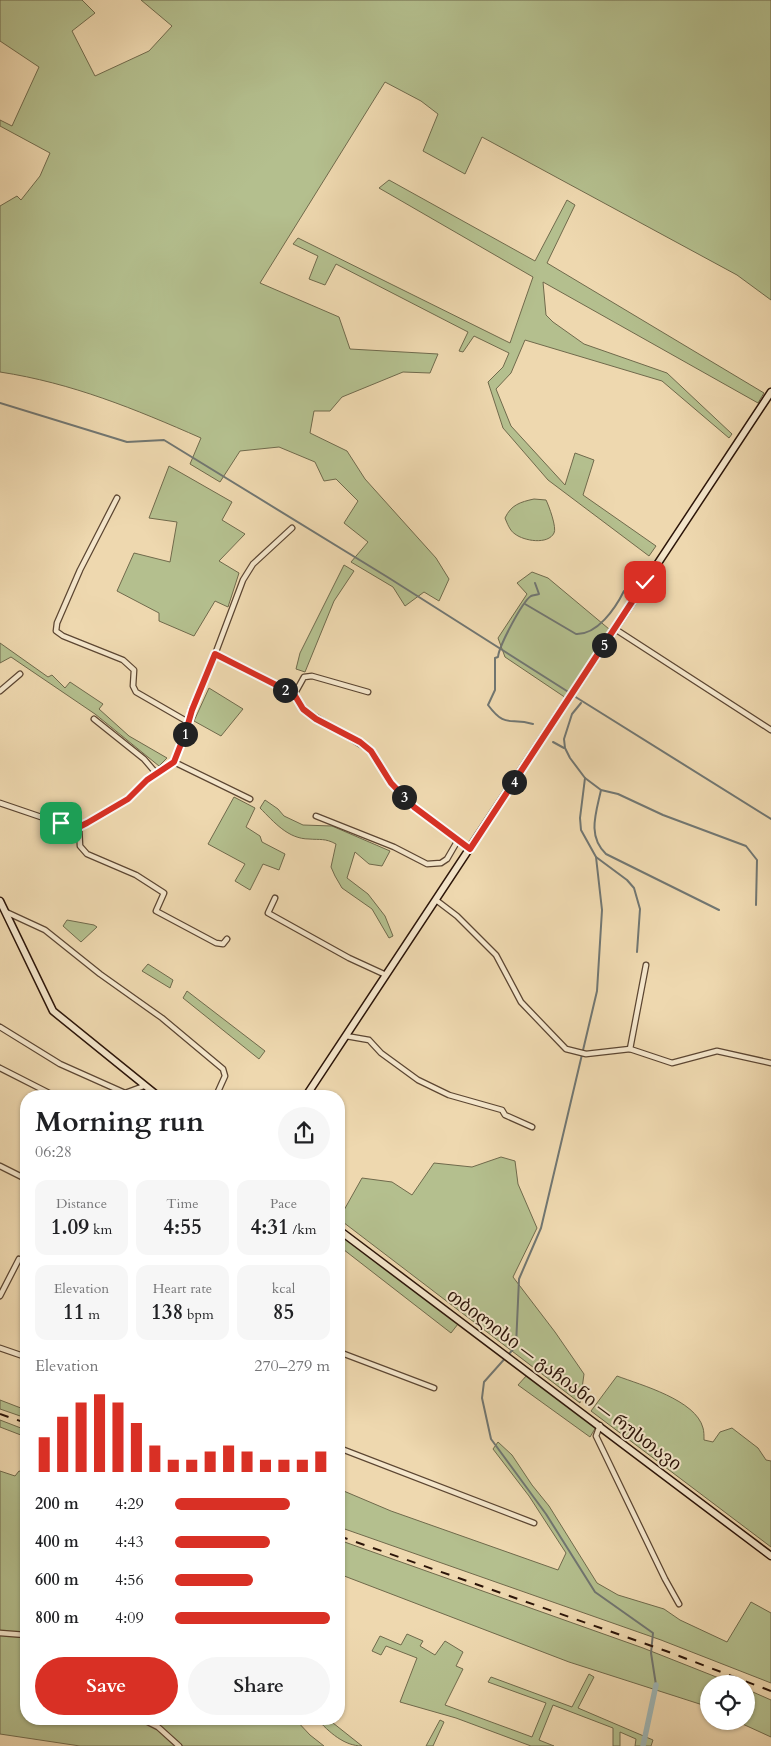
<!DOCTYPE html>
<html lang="en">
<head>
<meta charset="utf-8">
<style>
  :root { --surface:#fff; --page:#f6f6f6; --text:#202124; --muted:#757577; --accent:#d93025 }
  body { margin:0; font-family:Cardo,"Noto Serif Georgian",serif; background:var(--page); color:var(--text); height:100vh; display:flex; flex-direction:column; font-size:19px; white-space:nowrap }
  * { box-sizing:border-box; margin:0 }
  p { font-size:16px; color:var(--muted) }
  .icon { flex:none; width:28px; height:28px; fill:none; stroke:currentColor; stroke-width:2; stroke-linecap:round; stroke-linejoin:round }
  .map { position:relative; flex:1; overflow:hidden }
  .details { position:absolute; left:20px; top:1090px; width:325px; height:635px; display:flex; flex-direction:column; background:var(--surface); border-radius:20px; box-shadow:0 1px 4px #0004 }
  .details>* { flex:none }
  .buttons { position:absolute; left:700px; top:1675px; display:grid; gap:10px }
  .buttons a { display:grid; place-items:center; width:55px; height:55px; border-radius:50%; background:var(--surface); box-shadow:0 1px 4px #0004; font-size:25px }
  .pin { position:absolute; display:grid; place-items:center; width:42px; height:42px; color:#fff; margin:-21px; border-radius:10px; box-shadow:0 2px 8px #0006 }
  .km { position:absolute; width:25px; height:25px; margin:-12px; border-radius:50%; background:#222; color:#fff; font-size:14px; line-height:25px; text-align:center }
  .round { display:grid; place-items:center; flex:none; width:52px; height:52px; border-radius:26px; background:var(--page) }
  .headline { display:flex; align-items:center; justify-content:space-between; height:85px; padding:0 15px }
  h1 { font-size:28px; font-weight:600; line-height:38px }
  .metrics { display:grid; grid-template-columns:repeat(3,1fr); gap:8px; height:85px; padding:5px 15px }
  .metrics div { display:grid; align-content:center; border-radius:12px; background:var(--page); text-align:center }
  .metrics b { font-size:21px; font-weight:600 }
  .metrics small { font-size:14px; font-weight:400 }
  .metrics p { font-size:14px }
  .chart { height:140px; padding:10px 15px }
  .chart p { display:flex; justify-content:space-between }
  .chart svg { width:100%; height:90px; margin-top:5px; stroke:var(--accent); stroke-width:6 }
  .button { display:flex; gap:10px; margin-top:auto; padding:10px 15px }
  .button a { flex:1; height:58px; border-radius:30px; background:var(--accent); color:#fff; font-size:20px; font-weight:600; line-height:58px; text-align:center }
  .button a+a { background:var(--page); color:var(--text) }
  ul { padding:0 15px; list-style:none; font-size:16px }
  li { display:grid; grid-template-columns:80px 60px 1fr; align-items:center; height:38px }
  li i { height:12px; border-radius:6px; background:var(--accent) }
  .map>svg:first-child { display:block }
  .green { fill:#b4bf8e; stroke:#706a4c }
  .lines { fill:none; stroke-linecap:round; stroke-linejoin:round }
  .stream { stroke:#717671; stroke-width:2 }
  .canal { stroke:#9fb7b7; stroke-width:5.5 }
  .street-casing { stroke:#5c4632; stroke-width:7 }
  .secondary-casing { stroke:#2c1509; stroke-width:9 }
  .street { stroke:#f4e6cb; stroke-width:4.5 }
  .secondary { stroke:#f4e6cb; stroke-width:6 }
  .rail { stroke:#2c1509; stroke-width:2; stroke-dasharray:9 9; stroke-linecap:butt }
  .route-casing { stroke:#fff; stroke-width:10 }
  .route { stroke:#d93025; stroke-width:6 }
  .labels { text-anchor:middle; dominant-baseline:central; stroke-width:4; stroke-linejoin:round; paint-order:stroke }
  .street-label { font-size:18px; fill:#2c1509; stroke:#f4e6cb }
</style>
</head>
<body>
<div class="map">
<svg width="771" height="1746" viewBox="0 0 771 1746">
  <rect width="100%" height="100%" fill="#eed8af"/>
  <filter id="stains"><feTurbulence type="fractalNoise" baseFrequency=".004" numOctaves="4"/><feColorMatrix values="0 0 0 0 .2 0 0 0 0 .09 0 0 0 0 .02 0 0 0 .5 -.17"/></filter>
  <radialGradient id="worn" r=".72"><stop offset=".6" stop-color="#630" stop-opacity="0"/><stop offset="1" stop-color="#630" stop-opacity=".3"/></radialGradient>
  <g class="green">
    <path d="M 0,0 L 82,0 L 95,13 L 72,31 L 95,76 L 149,51 L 172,26 L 141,0 L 771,0 L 771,300 L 737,275 L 482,137 L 465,174 L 423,151 L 438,114 L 421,101 L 385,82 L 260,283 L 339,317 L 350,349 L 438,354 L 430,373 L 403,372 L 342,397 L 330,411 L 314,411 L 310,433 L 347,451 L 365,479 L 436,558 L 449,579 L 439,601 L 424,592 L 405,606 L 393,587 L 351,562 L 368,542 L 344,523 L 358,501 L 336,479 L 324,481 L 315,462 L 279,447 L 240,451 L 220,482 L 190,464 L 201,438 C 135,409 72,383 0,372 L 0,206 L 17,196 L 21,200 L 40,176 L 50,153 L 0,126 L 0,120 L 12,126 L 39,67 L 0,41 Z"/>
    <path d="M 389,180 L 535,261 L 567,200 L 575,205 L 547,263 L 764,393 L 758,403 L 543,282 L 546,315 L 553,322 L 584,344 L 667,373 L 732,434 L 729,438 L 662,381 L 525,340 L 511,373 L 496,389 L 511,426 L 565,485 L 575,453 L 594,460 L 583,495 L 656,546 L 649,556 L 548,480 L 503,428 L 488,382 L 503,367 L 509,353 L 474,336 L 463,352 L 459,351 L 468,332 L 336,264 L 325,285 L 309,279 L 318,256 L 293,244 L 298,238 L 510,343 L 533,277 L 379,188 Z"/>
    <path d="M 169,466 L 232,502 L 222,520 L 245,534 L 219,561 L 239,573 L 228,607 L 215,601 L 194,636 L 159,621 L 159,613 L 117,591 L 134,553 L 170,562 L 177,522 L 149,518 Z"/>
    <path d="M 534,499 L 546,500 C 549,506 557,528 554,533 C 548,545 524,541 515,534 C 510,531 507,523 505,518 C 511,505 520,502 534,499 Z"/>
    <path d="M 344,565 L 354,571 L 334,601 L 305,672 L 296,669 L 300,653 Z"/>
    <path d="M 532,572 L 548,578 L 609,629 L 566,698 L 505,657 L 498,638 L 527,594 L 517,583 Z"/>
    <path d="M 0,643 L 48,677 L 52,675 L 65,688 L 70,682 L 103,704 L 99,709 L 129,736 L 167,758 L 159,766 L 95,714 L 11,657 L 0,663 Z"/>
    <path d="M 209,688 L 243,709 L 221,736 L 194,721 Z"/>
    <path d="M 234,797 L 255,808 L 246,827 L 260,836 L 262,842 L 285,854 L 279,870 L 263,864 L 250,890 L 235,881 L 245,864 L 208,844 Z"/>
    <path d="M 265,800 L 278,809 L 284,816 L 303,825 L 332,826 L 390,851 L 382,866 L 369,864 L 355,852 L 347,878 L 368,894 L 385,916 L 393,936 L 389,938 L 372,909 L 342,888 L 335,876 L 331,867 L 336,844 C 325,838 320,840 309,839 C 288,839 274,822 260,808 Z"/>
    <path d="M 67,920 L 94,925 L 97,927 L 81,942 L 63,926 Z"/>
    <path d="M 148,964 L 173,980 L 170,988 L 142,971 Z"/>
    <path d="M 187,991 L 265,1051 L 259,1059 L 183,998 Z"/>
    <path d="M 501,1157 L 515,1161 L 518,1184 L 537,1228 L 513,1277 L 555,1332 L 584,1374 L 580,1403 L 339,1219 L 362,1178 L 392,1182 L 412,1195 L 434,1163 L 472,1167 Z"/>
    <path d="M 339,1234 L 458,1324 L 451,1333 L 339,1246 Z"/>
    <path d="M 527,1375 L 596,1427 L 590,1437 L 518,1385 Z"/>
    <path d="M 617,1376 C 641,1385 696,1400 703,1428 C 704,1431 704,1436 704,1440 L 713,1442 L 720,1432 L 732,1428 L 758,1448 L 766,1460 L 771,1461 L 771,1547 L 591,1411 Z"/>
    <path d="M 0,1400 L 26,1410 L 26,1418 L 0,1409 Z"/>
    <path d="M 0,1420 L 26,1430 L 26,1437 L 0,1427 Z"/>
    <path d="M 498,1442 L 512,1455 L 532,1485 L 549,1506 L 597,1583 L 618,1595 L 664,1609 L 680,1620 L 727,1642 L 751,1602 L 771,1613 L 771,1683 L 661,1640 L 339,1527 L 339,1489 L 391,1511 L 558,1570 L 566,1553 L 529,1496 L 493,1449 Z"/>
    <path d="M 0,1471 L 15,1476 L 19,1471 L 26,1473 L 26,1634 L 0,1631 Z"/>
    <path d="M 339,1540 L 643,1648 L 734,1684 L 709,1684 L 709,1707 L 569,1662 L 339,1574 Z"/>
    <path d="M 407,1634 L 423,1641 L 420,1646 L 435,1655 L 445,1641 L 463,1652 L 456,1666 L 463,1669 L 445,1705 L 532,1737 L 546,1703 L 488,1682 L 491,1677 L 572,1707 L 589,1674 L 594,1677 L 578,1708 L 653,1740 L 651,1746 L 635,1746 L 636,1739 L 620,1732 L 620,1746 L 613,1746 L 613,1728 L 553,1705 L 539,1740 L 554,1746 L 531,1746 L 456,1718 L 400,1702 L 417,1658 L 386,1646 L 381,1655 L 372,1651 L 380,1636 L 401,1645 Z"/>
    <path d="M 0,1635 L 26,1638 L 26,1719 L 138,1719 L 158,1730 L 175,1746 L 80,1746 L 0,1734 Z"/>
    <path d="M 746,1689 L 771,1700 L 771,1737 L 736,1721 L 746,1721 Z"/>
    <path d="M 146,1719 L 295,1719 L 310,1735 L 324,1746 L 183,1746 L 162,1727 Z"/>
    <path d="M 317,1719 L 328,1719 L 362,1746 C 344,1746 329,1732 317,1719 Z"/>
    <path d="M 440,1720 L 444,1722 L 433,1746 L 426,1746 Z"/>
  </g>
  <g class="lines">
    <g class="stream">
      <path d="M 0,403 L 127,442 L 164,440 L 389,578 L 570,693"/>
      <path d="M 525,604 L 576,634 C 597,635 615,609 624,591"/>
      <path d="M 574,696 L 771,819"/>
      <path d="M 581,703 L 572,714 L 564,739 L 565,748 L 570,758 L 585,778 L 601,790 L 618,794 L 663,815 L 746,846 L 757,860 L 756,905"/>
      <path d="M 533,724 C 509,717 506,729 488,705 L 495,690 L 495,658 L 498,657 C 499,646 522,602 531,596 C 533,595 536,595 539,594 L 535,583"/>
      <path d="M 553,742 L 564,748"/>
      <path d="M 585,778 L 580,818 L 581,830 L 596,857 L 627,880 L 634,888 L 640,909 L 637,952"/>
      <path d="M 601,790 C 596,813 587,836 606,854 L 719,910"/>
      <path d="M 596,857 L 602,910 L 597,991 L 541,1228 L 519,1279 L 516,1346 L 484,1382 L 482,1398 L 491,1439 L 546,1514 L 595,1592 L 653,1633 L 651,1653 L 656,1685"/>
    </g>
    <path class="canal" d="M 643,1746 L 656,1685"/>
    <g class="street-casing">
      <g id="street">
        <path d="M 117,498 L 80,570 L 57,623 L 56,631 L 63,636 L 123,660 L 134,670 L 133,686 L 136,692 L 188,722"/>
        <path d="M 615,629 L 771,730"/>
        <path d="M 215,654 L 294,695"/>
        <path d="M 0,691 L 20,674"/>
        <path d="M 368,692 L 312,676 L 304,677 L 294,695 L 303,709 L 371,751 L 391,783 L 414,807 L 470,849"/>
        <path d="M 94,719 L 144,759 L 156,773"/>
        <path d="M 174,762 L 250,799"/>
        <path d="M 0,803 L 41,817 L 79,827 L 128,799 L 147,780 L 174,762 L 186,731 L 191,709 L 211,665 L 243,580 L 253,564 L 292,528"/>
        <path d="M 316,816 L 394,847 L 427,864 L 441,863 L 447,859 L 458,840"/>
        <path d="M 79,827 L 80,846 L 87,854 L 136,875 L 164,893 L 156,911 L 216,943 L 223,944 L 227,939"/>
        <path d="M 275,898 L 268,913 L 349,958 L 386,975"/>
        <path d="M 436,900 L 457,916 L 496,955 L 521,1002 L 566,1049 L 586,1054 L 630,1049 L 672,1063 L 717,1051 L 771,1063"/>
        <path d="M 6,912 L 45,930 L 100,974 L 162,1018 L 223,1069 L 225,1076 L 216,1096"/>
        <path d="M 0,1027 L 60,1064 L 125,1093 L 144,1086"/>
        <path d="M 346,1036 L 369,1040 L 381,1053 L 418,1080 L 449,1095 L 502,1110 L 505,1115 L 532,1127"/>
        <path d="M 630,1049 L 646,965"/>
        <path d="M 0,1068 L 55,1096"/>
        <path d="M 0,1166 L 26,1179"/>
        <path d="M 0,1296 L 19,1259"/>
        <path d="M 0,1348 L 26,1357"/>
        <path d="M 339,1352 L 434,1388"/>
        <path d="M 600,1425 L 596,1436 L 665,1579 L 679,1604"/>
        <path d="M 339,1448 L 534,1523"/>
        <path d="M 0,1633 L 26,1635"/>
        <path d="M 142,1719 L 158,1727 L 179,1746"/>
      </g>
    </g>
    <g class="secondary-casing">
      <g id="secondary">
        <path d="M 0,901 L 53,1011 L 158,1096"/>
        <path d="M 306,1096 L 771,392"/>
        <path d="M 339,1230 L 771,1556"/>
      </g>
    </g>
    <use href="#street" class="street"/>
    <use href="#secondary" class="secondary"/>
    <g class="rail">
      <path d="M 0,1414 L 26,1423"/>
      <path d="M 339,1536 L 666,1651 L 771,1691"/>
    </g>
  </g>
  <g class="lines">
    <g class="route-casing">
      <path id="route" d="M 61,823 L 79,827 L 87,823 L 128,799 L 147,780 L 174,762 L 186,731 L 192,710 L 215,654 L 294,694 L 303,709 L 316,719 L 360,742 L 371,751 L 391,783 L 414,807 L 470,849 L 645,582"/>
    </g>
    <use href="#route" class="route"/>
  </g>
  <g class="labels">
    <g class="street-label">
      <text transform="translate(564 1380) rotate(37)">თბილისი — გაჩიანი — რუსთავი</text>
    </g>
  </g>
  <rect width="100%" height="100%" filter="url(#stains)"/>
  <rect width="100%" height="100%" fill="url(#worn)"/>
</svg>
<div class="buttons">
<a><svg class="icon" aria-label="locate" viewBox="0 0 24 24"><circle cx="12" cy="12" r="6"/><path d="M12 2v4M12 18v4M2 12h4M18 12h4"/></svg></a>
</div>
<div class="pin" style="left:61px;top:823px;background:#1e9e55"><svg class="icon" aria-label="arrive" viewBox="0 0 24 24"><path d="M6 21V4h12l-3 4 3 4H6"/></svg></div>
<div class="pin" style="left:645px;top:582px;background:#d93025"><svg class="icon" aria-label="check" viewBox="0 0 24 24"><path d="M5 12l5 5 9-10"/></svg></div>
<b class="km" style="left:185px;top:734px">1</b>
<b class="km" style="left:285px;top:690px">2</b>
<b class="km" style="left:404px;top:797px">3</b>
<b class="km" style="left:514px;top:782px">4</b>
<b class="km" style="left:604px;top:645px">5</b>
<section class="details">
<div class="headline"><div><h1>Morning run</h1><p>06:28</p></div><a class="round"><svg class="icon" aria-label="share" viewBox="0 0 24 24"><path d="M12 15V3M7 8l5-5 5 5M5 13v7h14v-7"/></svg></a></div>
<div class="metrics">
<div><p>Distance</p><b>1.09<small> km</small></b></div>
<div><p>Time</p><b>4:55</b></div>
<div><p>Pace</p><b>4:31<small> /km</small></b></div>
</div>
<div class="metrics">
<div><p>Elevation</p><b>11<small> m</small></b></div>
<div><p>Heart rate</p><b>138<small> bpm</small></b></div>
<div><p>kcal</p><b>85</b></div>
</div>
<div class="chart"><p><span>Elevation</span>270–279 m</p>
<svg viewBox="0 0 160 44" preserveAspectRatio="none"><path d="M5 44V27M15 44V17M25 44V10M35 44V6M45 44V10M55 44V20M65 44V31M75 44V38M85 44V38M95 44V34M105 44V31M115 44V34M125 44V38M135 44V38M145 44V38M155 44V34"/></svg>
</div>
<ul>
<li><b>200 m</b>4:29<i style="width:74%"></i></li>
<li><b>400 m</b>4:43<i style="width:61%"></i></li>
<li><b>600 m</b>4:56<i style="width:50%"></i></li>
<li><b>800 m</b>4:09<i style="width:100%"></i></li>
</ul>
<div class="button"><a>Save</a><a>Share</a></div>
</section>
</div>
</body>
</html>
